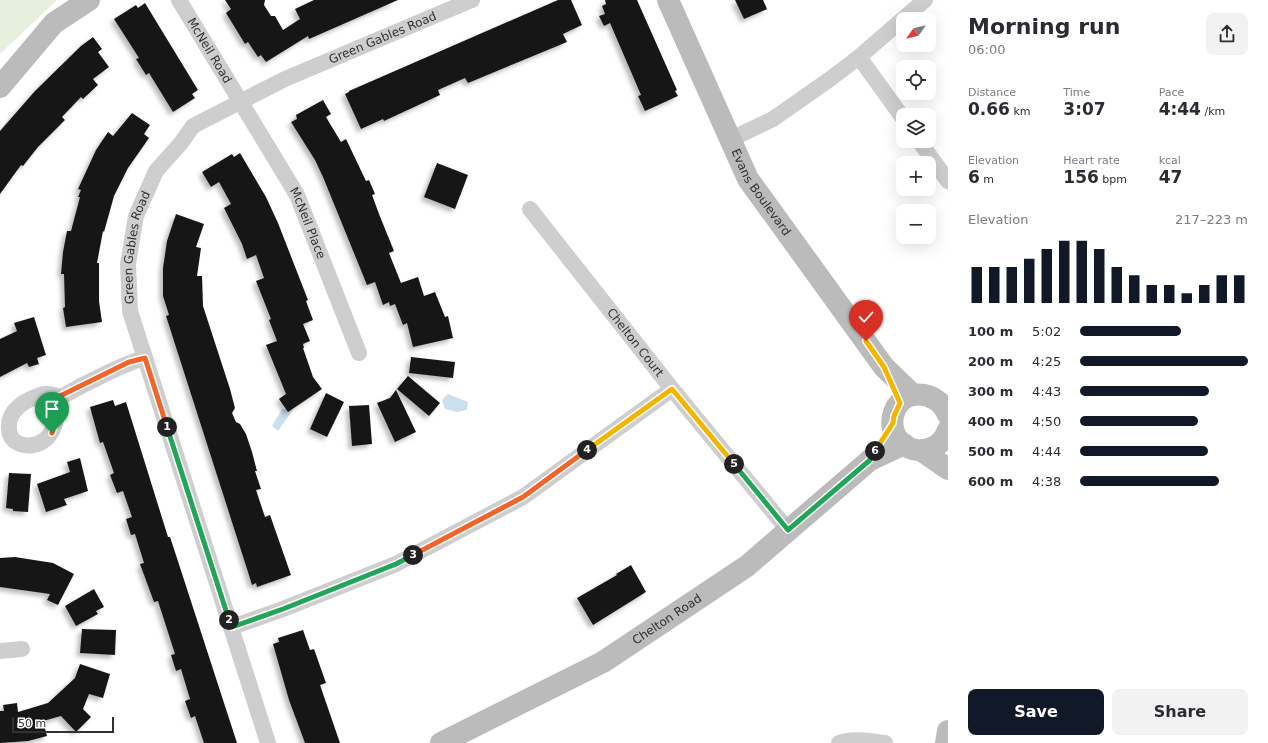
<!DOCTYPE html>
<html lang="en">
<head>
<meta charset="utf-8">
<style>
  :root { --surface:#fff; --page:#f2f2f3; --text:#2b2b33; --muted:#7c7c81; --accent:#111827 }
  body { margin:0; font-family:"DejaVu Sans",sans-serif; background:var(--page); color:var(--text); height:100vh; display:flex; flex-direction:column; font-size:15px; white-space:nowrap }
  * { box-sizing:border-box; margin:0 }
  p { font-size:13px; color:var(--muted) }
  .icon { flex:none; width:22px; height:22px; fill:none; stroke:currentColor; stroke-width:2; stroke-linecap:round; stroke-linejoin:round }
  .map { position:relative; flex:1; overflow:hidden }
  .side { display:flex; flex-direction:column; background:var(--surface); width:320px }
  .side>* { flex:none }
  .needle { width:26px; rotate:236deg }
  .buttons { position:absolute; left:896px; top:12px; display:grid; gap:8px }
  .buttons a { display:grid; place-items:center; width:40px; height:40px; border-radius:8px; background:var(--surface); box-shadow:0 4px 16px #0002; font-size:20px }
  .scale { position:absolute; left:12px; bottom:10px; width:102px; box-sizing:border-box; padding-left:4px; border:2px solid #313131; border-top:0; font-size:11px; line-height:14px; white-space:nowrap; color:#313131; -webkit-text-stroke:3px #fff; paint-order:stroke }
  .pin { position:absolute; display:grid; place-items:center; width:34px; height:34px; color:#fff; margin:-41px -17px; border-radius:50% 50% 50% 0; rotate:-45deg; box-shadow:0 0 4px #0007 }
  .pin .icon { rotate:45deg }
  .km { position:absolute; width:20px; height:20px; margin:-10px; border-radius:50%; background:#222; color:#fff; font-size:11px; line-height:20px; text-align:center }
  .round { display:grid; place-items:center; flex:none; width:42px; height:42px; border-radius:8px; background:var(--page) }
  .overview { display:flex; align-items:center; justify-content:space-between; height:68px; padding:0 20px }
  h1 { font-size:22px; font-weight:600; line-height:30px }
  .stats { display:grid; grid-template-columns:repeat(3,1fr); gap:6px; height:68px; padding:4px 20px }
  .stats div { display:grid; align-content:center }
  .stats b { font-size:17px; font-weight:600 }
  .stats small { font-size:11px; font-weight:400 }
  .stats p { font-size:11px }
  .chart { height:112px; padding:8px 20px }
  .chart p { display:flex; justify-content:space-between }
  .chart svg { width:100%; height:72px; margin-top:4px; stroke:var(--accent); stroke-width:6 }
  .cta { display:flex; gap:8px; margin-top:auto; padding:8px 20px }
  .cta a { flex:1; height:46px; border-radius:8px; background:var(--accent); color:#fff; font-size:16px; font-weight:600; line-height:46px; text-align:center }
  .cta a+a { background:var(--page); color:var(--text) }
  ul { padding:0 20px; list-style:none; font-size:13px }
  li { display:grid; grid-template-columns:64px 48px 1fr; align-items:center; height:30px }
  li i { height:10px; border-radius:5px; background:var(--accent) }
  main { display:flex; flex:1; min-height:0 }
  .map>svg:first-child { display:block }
  .green { fill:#e7efdf }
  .water { fill:#cae0ef }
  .building { fill:#181818; filter:url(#shadow) }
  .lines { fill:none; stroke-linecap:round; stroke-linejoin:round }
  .street { stroke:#cecece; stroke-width:16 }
  .secondary { stroke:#bbb; stroke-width:22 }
  .split-1-casing { stroke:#fff; stroke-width:8 }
  .split-2-casing { stroke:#fff; stroke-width:8 }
  .split-3-casing { stroke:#fff; stroke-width:8 }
  .split-4-casing { stroke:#fff; stroke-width:8 }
  .split-5-casing { stroke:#fff; stroke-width:8 }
  .split-6-casing { stroke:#fff; stroke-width:8 }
  .split-7-casing { stroke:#fff; stroke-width:8 }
  .split-1 { stroke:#f0652b; stroke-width:5 }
  .split-2 { stroke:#22a559; stroke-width:5 }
  .split-3 { stroke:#22a559; stroke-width:5 }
  .split-4 { stroke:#f0652b; stroke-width:5 }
  .split-5 { stroke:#f5b400; stroke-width:5 }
  .split-6 { stroke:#22a559; stroke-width:5 }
  .split-7 { stroke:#f5b400; stroke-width:5 }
  .labels { text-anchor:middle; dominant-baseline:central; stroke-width:4; stroke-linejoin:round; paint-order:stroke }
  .street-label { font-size:12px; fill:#313131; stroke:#fff }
</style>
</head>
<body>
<main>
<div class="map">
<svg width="948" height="743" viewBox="0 0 948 743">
  <defs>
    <filter id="shadow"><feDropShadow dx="-3.5" dy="3.5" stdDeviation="2" flood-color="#0004"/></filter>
  </defs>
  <rect width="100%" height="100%" fill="#fff"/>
  <path class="green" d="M 0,0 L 57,0 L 0,54 Z"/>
  <g class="water">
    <path d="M 448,394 L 468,402 L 467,410 L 457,412 L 445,409 L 442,400 Z"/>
    <path d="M 282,409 L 293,410 L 278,431 L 272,426 Z"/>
  </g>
  <g class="building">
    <path d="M 225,0 L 265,0 L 264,5 L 271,16 L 275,16 L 283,30 L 300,19 L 295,9 L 314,0 L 398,0 L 309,39 L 308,36 L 266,62 L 261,55 L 258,57 L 248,42 L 245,44 L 226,13 L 231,9 Z"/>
    <path d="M 558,0 L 571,0 L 582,25 L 563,34 L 567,42 L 468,83 L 465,78 L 438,90 L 440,95 L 384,121 L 383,119 L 361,129 L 345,94 L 349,92 L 349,91 Z"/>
    <path d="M 605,0 L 637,0 L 677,90 L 675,91 L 678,96 L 645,111 L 638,96 L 641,95 L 610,23 L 604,26 L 599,16 L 605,14 L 602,6 L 606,4 Z"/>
    <path d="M 735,0 L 763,0 L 767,9 L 744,19 Z"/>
    <path d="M 145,3 L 198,90 L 192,94 L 195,98 L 173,112 L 149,73 L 146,75 L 136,59 L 139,58 L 114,19 L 136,5 L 138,8 Z"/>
    <path d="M 93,37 L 102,49 L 98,52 L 109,67 L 93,79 L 98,85 L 83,99 L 81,97 L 62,117 L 65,120 L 38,147 L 23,166 L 21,165 L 0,194 L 0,131 L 35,91 L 81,46 Z"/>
    <path d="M 323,100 L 331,114 L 326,117 L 341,142 L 346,139 L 366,181 L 369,180 L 375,194 L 372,195 L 379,214 L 394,251 L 389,253 L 401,283 L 418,277 L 424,296 L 435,292 L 445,317 L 448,316 L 453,338 L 413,347 L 407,323 L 403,325 L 395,304 L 390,306 L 389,302 L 383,305 L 375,282 L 367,285 L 323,177 L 315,160 L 291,122 L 297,119 L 296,115 Z"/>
    <path d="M 132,113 L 150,125 L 144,134 L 149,138 L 128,168 L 114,196 L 104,232 L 103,231 L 97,263 L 99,263 L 99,301 L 102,322 L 66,327 L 63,308 L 65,307 L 64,274 L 61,274 L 63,252 L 67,231 L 71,231 L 80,197 L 78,197 L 81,190 L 78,189 L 96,150 L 108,132 L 113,136 Z"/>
    <path d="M 240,153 L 266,197 L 278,223 L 308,300 L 306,301 L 313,320 L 303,324 L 310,341 L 303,344 L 304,348 L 303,348 L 313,377 L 322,389 L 288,412 L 279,399 L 286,394 L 266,345 L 277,341 L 269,320 L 271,319 L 256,281 L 264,278 L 256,255 L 247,259 L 242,244 L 224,208 L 231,204 L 219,182 L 211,187 L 202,172 L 232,154 L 234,157 Z"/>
    <path d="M 437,163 L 468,175 L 455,209 L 424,197 Z"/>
    <path d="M 176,214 L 204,224 L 196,247 L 201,248 L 197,276 L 202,276 L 203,306 L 230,389 L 235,408 L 232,413 L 236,422 L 240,424 L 246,434 L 252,452 L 257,471 L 255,471 L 261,489 L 256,490 L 265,517 L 270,515 L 291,575 L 257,587 L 256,583 L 252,585 L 248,572 L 166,316 L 169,315 L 163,296 L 163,268 L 167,241 Z"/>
    <path d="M 34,317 L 46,355 L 37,358 L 39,364 L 29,367 L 27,363 L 0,377 L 0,339 L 17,331 L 14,323 Z"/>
    <path d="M 411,357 L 455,362 L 453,378 L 409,373 Z"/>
    <path d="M 408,376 L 440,403 L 429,416 L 397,389 Z"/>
    <path d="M 396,390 L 416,432 L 395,442 L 377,403 L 390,398 Z"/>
    <path d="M 326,393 L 344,402 L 327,437 L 310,429 Z"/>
    <path d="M 113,400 L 115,406 L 126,402 L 168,537 L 170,537 L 174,549 L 237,743 L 204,743 L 195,716 L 191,718 L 185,701 L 190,699 L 181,669 L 176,671 L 171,655 L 175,654 L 158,601 L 154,602 L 140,564 L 144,563 L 135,534 L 131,535 L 126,519 L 132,517 L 123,491 L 117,493 L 110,475 L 114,473 L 103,442 L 100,443 L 90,407 Z"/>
    <path d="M 369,405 L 372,444 L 352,446 L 349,406 Z"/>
    <path d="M 80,458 L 88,491 L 64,499 L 67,505 L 46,512 L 37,484 L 70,472 L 67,462 Z"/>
    <path d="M 9,473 L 31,474 L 28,512 L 13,511 L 13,509 L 6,508 Z"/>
    <path d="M 15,557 L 53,563 L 74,574 L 58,605 L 47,600 L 50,594 L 0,587 L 0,558 Z"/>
    <path d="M 631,565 L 646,592 L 593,625 L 577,598 L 617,575 L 616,574 Z"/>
    <path d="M 94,589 L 104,607 L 96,611 L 98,614 L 76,626 L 65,606 Z"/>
    <path d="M 82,629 L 116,630 L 115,655 L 80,653 Z"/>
    <path d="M 303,630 L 310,650 L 314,649 L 326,683 L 320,685 L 340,743 L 305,743 L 289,700 L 273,644 L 279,642 L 278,638 Z"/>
    <path d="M 80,664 L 110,674 L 103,698 L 89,694 L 83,709 L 91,717 L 76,732 L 61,716 L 43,721 L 47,736 L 28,741 L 0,743 L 0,711 L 4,711 L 3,705 L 17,703 L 18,712 L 48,703 L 75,678 Z"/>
  </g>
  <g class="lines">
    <g class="street">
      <path id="s1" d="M 179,0 L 297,195 L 359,353"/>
      <path d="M 859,57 L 903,118"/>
      <path d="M 731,139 L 773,119 L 830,79 L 859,57 L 925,0"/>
      <path d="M 919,141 L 948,181"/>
      <path id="s2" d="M 530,209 L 672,389 L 788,530"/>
      <path d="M 60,396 C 57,416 56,441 33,445 C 27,446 21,445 16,442 C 12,440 9,434 9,429 C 7,409 27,399 44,394 C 50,392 56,397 62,396 C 68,394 75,389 81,386 C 102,376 122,364 145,358"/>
      <path d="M 232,627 L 283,609 L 396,564 L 523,497 L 672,389"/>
      <path d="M 0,651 L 22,649"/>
      <path id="s3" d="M 268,743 L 130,311 L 128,264 L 136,216 L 156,171 L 181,143 L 193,126 L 285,79 L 472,0"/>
      <path d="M 839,743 C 854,738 870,741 885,743"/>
    </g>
    <g class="secondary">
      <path id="s4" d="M 668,0 L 748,179 L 884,367 L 913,395"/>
      <path d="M 0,87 L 54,23 L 89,0"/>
      <path d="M 948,415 C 938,389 900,386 893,416 C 886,451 935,465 948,430"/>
      <path d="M 922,451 L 948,469"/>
      <path id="s5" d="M 441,743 L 603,662 L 747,566 L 870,460 L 904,444"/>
      <path d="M 946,743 L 948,731"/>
    </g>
  </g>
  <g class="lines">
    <g class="split-1-casing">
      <path id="split-1" d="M 52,433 L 56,421 L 60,396 L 129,362 L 145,358 L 167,427"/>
    </g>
    <g class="split-2-casing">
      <path id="split-2" d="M 167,427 L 229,620"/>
    </g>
    <g class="split-3-casing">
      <path id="split-3" d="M 229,620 L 232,627 L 283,609 L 396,564 L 413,555"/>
    </g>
    <g class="split-4-casing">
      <path id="split-4" d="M 413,555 L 523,497 L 587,450"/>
    </g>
    <g class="split-5-casing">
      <path id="split-5" d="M 587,450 L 672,389 L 734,464"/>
    </g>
    <g class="split-6-casing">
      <path id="split-6" d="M 734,464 L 788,530 L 870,460 L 875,451"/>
    </g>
    <g class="split-7-casing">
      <path id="split-7" d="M 866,341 L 884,367 L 900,403 L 894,416 L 893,423 L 875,451"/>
    </g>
    <use href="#split-1" class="split-1"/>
    <use href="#split-2" class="split-2"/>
    <use href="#split-3" class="split-3"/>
    <use href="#split-4" class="split-4"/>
    <use href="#split-5" class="split-5"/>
    <use href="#split-6" class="split-6"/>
    <use href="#split-7" class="split-7"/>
  </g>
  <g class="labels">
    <g class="street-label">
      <text stroke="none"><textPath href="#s3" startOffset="866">Green Gables Road</textPath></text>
      <text stroke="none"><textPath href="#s1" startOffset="59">McNeil Road</textPath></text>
      <text stroke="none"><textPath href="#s4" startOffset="214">Evans Boulevard</textPath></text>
      <text stroke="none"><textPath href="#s1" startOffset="258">McNeil Place</textPath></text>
      <text stroke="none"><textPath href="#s3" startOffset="518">Green Gables Road</textPath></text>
      <text stroke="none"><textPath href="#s2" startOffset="170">Chelton Court</textPath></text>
      <text stroke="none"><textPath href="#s5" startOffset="258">Chelton Road</textPath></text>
    </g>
  </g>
</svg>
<div class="buttons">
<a><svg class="needle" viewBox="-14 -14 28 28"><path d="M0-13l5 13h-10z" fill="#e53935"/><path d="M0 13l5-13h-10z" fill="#7c7c81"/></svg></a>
<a><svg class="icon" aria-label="locate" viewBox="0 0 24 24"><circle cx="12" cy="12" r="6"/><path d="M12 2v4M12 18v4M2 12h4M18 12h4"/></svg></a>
<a><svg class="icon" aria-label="layers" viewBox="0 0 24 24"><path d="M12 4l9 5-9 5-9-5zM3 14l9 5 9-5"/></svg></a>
<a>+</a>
<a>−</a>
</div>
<div class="scale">50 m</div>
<div class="pin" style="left:52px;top:433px;background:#1e9e55"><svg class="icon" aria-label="arrive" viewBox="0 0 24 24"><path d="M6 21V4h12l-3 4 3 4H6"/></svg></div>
<div class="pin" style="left:866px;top:341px;background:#d93025"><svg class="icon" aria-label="check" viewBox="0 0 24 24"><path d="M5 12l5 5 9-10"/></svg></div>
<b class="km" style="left:167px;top:427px">1</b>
<b class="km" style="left:229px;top:620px">2</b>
<b class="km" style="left:413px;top:555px">3</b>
<b class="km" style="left:587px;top:450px">4</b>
<b class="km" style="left:734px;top:464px">5</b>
<b class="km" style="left:875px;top:451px">6</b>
</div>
<section class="side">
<div class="overview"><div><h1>Morning run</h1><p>06:00</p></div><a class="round"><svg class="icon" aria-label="share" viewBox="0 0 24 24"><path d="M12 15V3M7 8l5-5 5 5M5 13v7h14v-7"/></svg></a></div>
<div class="stats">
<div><p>Distance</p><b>0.66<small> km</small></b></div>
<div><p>Time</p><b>3:07</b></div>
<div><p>Pace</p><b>4:44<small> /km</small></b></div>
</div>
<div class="stats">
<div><p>Elevation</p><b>6<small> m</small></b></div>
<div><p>Heart rate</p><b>156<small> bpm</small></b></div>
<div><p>kcal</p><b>47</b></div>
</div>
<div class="chart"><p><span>Elevation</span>217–223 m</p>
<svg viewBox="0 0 160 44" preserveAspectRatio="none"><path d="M5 44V22M15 44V22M25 44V22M35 44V17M45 44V11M55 44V6M65 44V6M75 44V11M85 44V22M95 44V27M105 44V33M115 44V33M125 44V38M135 44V33M145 44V27M155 44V27"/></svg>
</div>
<ul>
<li><b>100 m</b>5:02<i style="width:60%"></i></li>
<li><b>200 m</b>4:25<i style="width:100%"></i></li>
<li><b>300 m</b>4:43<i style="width:77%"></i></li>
<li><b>400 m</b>4:50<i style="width:70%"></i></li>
<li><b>500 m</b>4:44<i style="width:76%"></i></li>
<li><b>600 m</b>4:38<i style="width:83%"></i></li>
</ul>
<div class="cta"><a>Save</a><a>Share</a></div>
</section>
</main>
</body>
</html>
